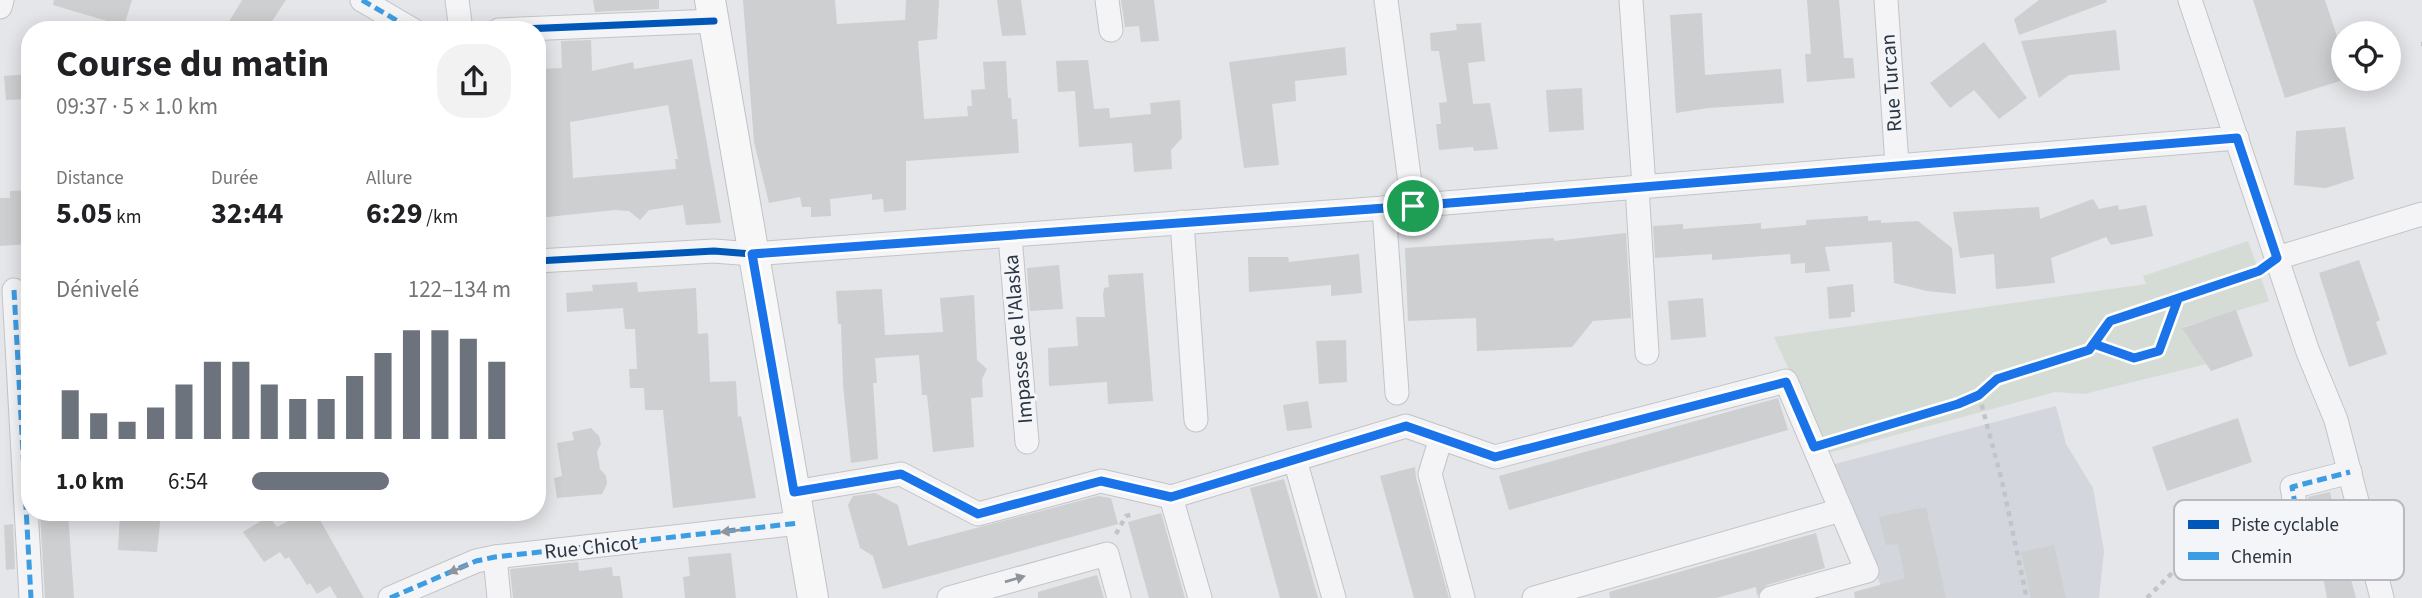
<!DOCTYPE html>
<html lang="fr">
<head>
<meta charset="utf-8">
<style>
  :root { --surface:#fff; --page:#f2f2f2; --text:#202124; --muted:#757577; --accent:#6c737c }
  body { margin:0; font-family:"Source Sans 3",sans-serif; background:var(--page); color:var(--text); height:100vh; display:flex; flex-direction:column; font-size:26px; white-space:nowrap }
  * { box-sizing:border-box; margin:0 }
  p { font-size:23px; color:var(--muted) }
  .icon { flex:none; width:38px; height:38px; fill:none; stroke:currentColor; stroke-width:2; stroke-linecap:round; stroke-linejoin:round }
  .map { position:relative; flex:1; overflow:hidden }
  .sheet { position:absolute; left:21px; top:21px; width:525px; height:500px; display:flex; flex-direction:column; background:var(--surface); border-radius:28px; box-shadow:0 4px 18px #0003 }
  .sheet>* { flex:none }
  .buttons { position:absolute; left:2331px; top:21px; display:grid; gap:14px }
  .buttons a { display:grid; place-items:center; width:70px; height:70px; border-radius:50%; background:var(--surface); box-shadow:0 4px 18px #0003; font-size:35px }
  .pin { position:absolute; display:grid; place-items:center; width:60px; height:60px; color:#fff; margin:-30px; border:4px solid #fff; border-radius:50%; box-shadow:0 2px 7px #0007 }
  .round { display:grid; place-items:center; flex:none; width:74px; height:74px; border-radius:28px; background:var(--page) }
  .overview { display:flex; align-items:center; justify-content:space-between; height:119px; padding:0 35px }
  h1 { font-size:38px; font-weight:700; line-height:52px }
  .metrics { display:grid; grid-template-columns:repeat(3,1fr); gap:10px; height:119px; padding:7px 35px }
  .metrics div { display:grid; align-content:center }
  .metrics b { font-size:30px; font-weight:700 }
  .metrics small { font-size:19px; font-weight:400 }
  .metrics p { font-size:19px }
  .chart { height:196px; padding:14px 35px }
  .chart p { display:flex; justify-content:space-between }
  .chart svg { width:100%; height:126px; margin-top:7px; stroke:var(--accent); stroke-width:6 }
  ul { padding:0 35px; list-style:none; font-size:23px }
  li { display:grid; grid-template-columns:112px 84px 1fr; align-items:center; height:52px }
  li i { height:18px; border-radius:9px; background:var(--accent) }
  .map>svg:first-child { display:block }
  .built { fill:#d3d6dc }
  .green { fill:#d5dcd5 }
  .building { fill:#cdcfd1; fill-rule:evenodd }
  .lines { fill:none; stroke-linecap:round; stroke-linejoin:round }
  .minor-casing { stroke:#c2c4c7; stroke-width:25 }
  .major-casing { stroke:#c1c3c6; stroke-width:32 }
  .path { stroke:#c2c5c8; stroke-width:4.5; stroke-dasharray:5 5; stroke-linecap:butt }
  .minor { stroke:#f4f4f6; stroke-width:23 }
  .major { stroke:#f7f7f8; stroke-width:30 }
  .quiet { stroke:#3d9de3; stroke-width:5; stroke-dasharray:10 5; stroke-linecap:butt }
  .cycleway-casing { stroke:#f3f5f8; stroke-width:11 }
  .cycleway { stroke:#0057b8; stroke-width:7 }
  .oneway { fill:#90949c }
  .route-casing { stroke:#fff; stroke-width:14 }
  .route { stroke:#1a73e8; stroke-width:9 }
  .labels { text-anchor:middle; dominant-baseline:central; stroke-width:6; stroke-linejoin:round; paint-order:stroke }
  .street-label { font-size:21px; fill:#2c3542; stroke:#f3f5f8 }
  .key { fill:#f3f5f8; stroke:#b7bbc1; stroke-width:2 }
  .key-label { font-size:19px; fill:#2c3542 }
</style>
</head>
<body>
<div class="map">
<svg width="2422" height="598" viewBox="0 0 2422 598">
  <rect width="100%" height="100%" fill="#e4e6e9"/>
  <path class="built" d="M 2056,406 L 2066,444 L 2093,488 L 2104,551 L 2099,598 L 1886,598 L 1831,465 Z"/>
  <path class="green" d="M 2248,241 L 2269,301 L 2183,327 L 2207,364 L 2084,394 L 2055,392 L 1828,453 L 1774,337 L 2146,284 L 2143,276 Z"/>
  <g class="building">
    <path d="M 54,0 L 132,0 L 124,26 L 53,5 Z"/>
    <path d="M 242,0 L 286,0 L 266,30 L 224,30 Z"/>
    <path d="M 593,0 L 659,0 L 659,9 L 595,12 Z"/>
    <path d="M 743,0 L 835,0 L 837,24 L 905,20 L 906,0 L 939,0 L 937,39 L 918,41 L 924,119 L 968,116 L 967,106 L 972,106 L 971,90 L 985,89 L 983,62 L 1006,61 L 1008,98 L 1011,98 L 1012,119 L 1017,119 L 1019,153 L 906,161 L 906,210 L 884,212 L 883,199 L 872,200 L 872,194 L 830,199 L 831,216 L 811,217 L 811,207 L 802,207 L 800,197 L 769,203 L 754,142 Z"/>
    <path d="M 997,0 L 1021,0 L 1026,35 L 1002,36 Z"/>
    <path d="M 1121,0 L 1154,0 L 1159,41 L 1141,42 L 1139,26 L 1125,27 Z"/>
    <path d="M 1807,0 L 1839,0 L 1844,58 L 1853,58 L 1855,78 L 1807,82 L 1805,54 L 1811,54 Z"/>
    <path d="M 2039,0 L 2106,0 L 2107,2 L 2019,35 L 2014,19 Z"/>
    <path d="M 2253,0 L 2325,0 L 2343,55 L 2343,80 L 2285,98 Z"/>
    <path d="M 1702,13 L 1705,75 L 1781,69 L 1784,103 L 1708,108 L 1676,113 L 1670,15 Z"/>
    <path d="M 1481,23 L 1485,61 L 1468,63 L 1473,104 L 1490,103 L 1498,149 L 1474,151 L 1473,147 L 1439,150 L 1436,124 L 1441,124 L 1439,103 L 1447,102 L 1439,51 L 1431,51 L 1430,33 L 1457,30 L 1456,24 Z"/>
    <path d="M 2116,30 L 2120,70 L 2069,75 L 2039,98 L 2021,41 Z"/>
    <path d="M 591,40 L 592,71 L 633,62 L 634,69 L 692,59 L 721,223 L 686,225 L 683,205 L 649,210 L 640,220 L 629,211 L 615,210 L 537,218 L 537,69 L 562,68 L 561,41 ZM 668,105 L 678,159 L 675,159 L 676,169 L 573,178 L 570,122 Z"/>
    <path d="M 1984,42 L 2027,98 L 1999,119 L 1974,90 L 1950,108 L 1930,83 Z"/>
    <path d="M 1345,47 L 1347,75 L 1295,81 L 1296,101 L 1272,104 L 1279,165 L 1244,168 L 1229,62 Z"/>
    <path d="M 1088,60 L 1094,109 L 1109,108 L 1110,118 L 1151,114 L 1150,103 L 1180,100 L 1182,138 L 1171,150 L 1172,169 L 1134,172 L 1132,143 L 1079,147 L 1075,91 L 1058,92 L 1056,61 Z"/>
    <path d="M 30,74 L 30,99 L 6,100 L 4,76 Z"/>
    <path d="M 1582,88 L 1584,130 L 1549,132 L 1546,90 Z"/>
    <path d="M 2345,127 L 2354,179 L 2326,188 L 2294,185 L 2296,131 Z"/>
    <path d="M 30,190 L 30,244 L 0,246 L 0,198 L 10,198 L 10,191 Z"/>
    <path d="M 2093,199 L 2099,209 L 2118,205 L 2119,210 L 2146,205 L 2153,236 L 2111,245 L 2106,237 L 2051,258 L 2055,283 L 1996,289 L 1994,254 L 1960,258 L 1953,212 L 2039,207 L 2040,219 Z"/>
    <path d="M 1868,216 L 1868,221 L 1881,220 L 1881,223 L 1918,221 L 1952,248 L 1956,294 L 1927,291 L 1894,283 L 1892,242 L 1825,247 L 1830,271 L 1805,273 L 1805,263 L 1791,264 L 1790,254 L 1712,260 L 1712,254 L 1655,258 L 1653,226 L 1683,224 L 1683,229 L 1761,223 L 1761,229 L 1806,225 L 1806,220 Z"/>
    <path d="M 1626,233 L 1631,318 L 1593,321 L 1572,347 L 1477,351 L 1476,318 L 1408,321 L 1405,248 L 1554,238 L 1554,241 Z"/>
    <path d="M 1359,254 L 1362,293 L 1331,296 L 1331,285 L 1249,292 L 1248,257 L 1288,257 L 1289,262 Z"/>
    <path d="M 2359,260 L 2380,320 L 2376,322 L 2387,354 L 2349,367 L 2319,273 Z"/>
    <path d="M 1059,265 L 1063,309 L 1030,311 L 1027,268 Z"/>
    <path d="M 1143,273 L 1153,401 L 1108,404 L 1107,382 L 1049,386 L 1048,348 L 1078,346 L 1076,317 L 1105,317 L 1103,295 L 1104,288 L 1109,287 L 1108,275 Z"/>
    <path d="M 637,282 L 638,292 L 696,288 L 698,334 L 708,333 L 710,382 L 736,381 L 738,417 L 741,416 L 756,498 L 673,508 L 663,410 L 645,410 L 644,388 L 630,388 L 629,369 L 637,369 L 635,329 L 625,329 L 623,308 L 567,312 L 566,293 L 593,291 L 592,285 Z"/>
    <path d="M 1853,284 L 1855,312 L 1851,312 L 1851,317 L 1829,319 L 1827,287 Z"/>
    <path d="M 882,289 L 885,335 L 943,332 L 940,298 L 974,295 L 977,360 L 987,369 L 982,379 L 983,397 L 971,398 L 974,447 L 933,452 L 927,395 L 922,395 L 919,355 L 875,358 L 877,383 L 873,383 L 878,459 L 851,463 L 843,385 L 841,324 L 838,324 L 836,291 Z"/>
    <path d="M 1703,298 L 1706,337 L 1671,340 L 1668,301 Z"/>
    <path d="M 2236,310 L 2253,356 L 2211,371 L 2182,328 Z"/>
    <path d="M 1346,340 L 1347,382 L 1319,384 L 1316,341 Z"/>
    <path d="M 1778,398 L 1788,430 L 1509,510 L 1499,476 Z"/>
    <path d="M 1308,401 L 1312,428 L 1287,431 L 1283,405 Z"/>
    <path d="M 2238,418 L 2252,462 L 2167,491 L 2152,447 Z"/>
    <path d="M 591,428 L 599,436 L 601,444 L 597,452 L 600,469 L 606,476 L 607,484 L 602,494 L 557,498 L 554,478 L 562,476 L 557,443 L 574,440 L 572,432 Z"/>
    <path d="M 1415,467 L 1416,478 L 1449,598 L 1414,598 L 1380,476 Z"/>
    <path d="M 1284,479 L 1318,598 L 1280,598 L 1250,488 Z"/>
    <path d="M 2330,492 L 2346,561 L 2356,598 L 2327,598 L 2308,497 Z"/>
    <path d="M 875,493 L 898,505 L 908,546 L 1098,496 L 1111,498 L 1118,524 L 883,589 L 873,556 L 860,548 L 848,505 L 853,496 Z"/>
    <path d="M 1926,507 L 1946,598 L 1855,598 L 1854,592 L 1905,578 L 1898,544 L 1886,545 L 1879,517 Z"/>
    <path d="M 40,513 L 68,513 L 74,598 L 45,598 Z"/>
    <path d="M 120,513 L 161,513 L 157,552 L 118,550 Z"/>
    <path d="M 303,513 L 316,513 L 364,598 L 337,598 L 330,586 L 317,594 L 310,583 L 307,585 L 289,557 L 285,559 L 280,552 L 264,562 L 243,532 L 269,516 L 277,527 Z"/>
    <path d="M 1161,513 L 1185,598 L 1149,598 L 1128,522 Z"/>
    <path d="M 13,524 L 15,569 L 6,570 L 4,525 Z"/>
    <path d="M 1816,533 L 1825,568 L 1767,585 L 1757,596 L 1756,587 L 1716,598 L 1610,598 L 1609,592 Z"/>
    <path d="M 2054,545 L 2066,598 L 2031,598 L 2021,552 Z"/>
    <path d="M 731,553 L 736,598 L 685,598 L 683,577 L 690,576 L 688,557 Z"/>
    <path d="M 578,562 L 579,571 L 612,567 L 613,576 L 620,576 L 623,598 L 513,598 L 510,569 Z"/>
    <path d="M 1097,575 L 1104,598 L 1038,598 L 1038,592 Z"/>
  </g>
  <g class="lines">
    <g class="minor-casing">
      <g id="minor">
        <path d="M 362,0 L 413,30"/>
        <path d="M 457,0 L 461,30"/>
        <path d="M 1107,0 L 1111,30"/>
        <path d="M 1386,0 L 1413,206"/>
        <path d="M 1631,0 L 1644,186"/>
        <path d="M 1886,0 L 1897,165"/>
        <path d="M 2190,0 L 2308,352 L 2336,420 L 2382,598"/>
        <path d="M 0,7 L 2,0"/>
        <path d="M 499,30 L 714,21"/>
        <path d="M 1637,187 L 1647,353"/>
        <path d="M 1384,208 L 1397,393"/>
        <path d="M 1182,222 L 1196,420"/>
        <path d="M 1010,236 L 1027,442"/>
        <path d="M 2277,258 L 2422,214"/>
        <path d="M 537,261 L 714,251 L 752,254 L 1384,208 L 2237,138"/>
        <path d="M 14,290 L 31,598"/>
        <path d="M 1441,438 L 1430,474 L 1463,598"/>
        <path d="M 1295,460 L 1334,598"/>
        <path d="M 794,492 L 901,474 L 978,514 L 1101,481 L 1171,497 L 1406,426 L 1495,457 L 1786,381 L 1867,571 L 1771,598"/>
        <path d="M 1171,497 L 1200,598"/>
        <path d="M 495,557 L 499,598"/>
        <path d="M 2229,559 L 2248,563 L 2303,549 L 2292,487 L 2350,472"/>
        <path d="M 390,598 L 476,561 L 495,557 L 799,523"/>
        <path d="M 949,598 L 1107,554 L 1119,598"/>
        <path d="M 1534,598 L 1841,510"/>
      </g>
    </g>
    <g class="major-casing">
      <path id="major" d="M 710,0 L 813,598"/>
    </g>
    <g class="path">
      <path d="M 2421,44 L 2422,44"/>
      <path d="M 2094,344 L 2134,358 L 2159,351 L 2178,299"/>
      <path d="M 1979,395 L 2002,481 L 2026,595"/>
      <path d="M 1835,440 L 1958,404 L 1979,395 L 1997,379 L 2089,350 L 2110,322 L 2258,271"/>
      <path d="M 1116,534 L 1126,516 L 1135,514"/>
      <path d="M 2147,598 L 2194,551 L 2210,549"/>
    </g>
    <use href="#minor" class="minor"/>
    <use href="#major" class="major"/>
    <g class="quiet">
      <path d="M 362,0 L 413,30"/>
      <path d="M 14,290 L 31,598"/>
      <path d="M 2229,559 L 2248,563 L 2303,549 L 2292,487 L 2350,472"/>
      <path d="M 390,598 L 476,561 L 495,557 L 799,523"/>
    </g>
    <g class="cycleway-casing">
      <g id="cycleway">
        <path d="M 499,30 L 714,21"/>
        <path d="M 537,261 L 714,251 L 752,254 L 1384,208 L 2237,138"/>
      </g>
    </g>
    <use href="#cycleway" class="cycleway"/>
  </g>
  <defs><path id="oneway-solid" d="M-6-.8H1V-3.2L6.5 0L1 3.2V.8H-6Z" transform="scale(1.75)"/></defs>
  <g class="oneway">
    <use href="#oneway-solid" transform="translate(731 531) rotate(174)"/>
    <use href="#oneway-solid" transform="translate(458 569) rotate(157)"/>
    <use href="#oneway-solid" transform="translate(1015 579) rotate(-16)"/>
  </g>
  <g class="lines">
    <g class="route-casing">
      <path id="route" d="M 1413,206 L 2237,138 L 2277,258 L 2259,271 L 2110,321 L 2094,344 L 2134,358 L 2159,351 L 2178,299 L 2110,321 L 2089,350 L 1997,379 L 1979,395 L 1958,404 L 1814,447 L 1786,382 L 1495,457 L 1406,426 L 1171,497 L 1101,481 L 978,514 L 901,474 L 794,492 L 752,254 L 1413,206"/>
    </g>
    <use href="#route" class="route"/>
  </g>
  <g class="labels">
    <g class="street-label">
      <text transform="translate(1891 83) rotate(-94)">Rue Turcan</text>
      <text transform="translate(1018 339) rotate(-95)">Impasse de l'Alaska</text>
      <text transform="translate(591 547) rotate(-6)">Rue Chicot</text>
    </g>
  </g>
  <rect x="2174" y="500" width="230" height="80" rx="10" class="key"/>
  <rect x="2188" y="520" width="31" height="9" fill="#0057b8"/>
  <rect x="2188" y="552" width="31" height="8" fill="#3d9de3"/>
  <g class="key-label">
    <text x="2231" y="531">Piste cyclable</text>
    <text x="2231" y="563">Chemin</text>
  </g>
</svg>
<div class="buttons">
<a><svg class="icon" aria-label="locate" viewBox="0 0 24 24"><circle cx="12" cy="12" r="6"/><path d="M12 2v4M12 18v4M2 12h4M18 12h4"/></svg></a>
</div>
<div class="pin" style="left:1413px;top:206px;background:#1e9e55"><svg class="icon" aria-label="arrive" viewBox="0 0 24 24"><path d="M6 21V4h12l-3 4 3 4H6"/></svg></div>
<section class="sheet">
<div class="overview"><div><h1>Course du matin</h1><p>09:37 · 5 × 1.0 km</p></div><a class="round"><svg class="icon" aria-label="share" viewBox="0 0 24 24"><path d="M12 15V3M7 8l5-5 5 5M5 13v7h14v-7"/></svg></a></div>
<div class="metrics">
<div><p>Distance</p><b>5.05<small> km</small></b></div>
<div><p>Durée</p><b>32:44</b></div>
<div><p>Allure</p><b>6:29<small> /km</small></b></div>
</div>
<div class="chart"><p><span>Dénivelé</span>122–134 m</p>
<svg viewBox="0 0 160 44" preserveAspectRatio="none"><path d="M5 44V27M15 44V35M25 44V38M35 44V33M45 44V25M55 44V17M65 44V17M75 44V25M85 44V30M95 44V30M105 44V22M115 44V14M125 44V6M135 44V6M145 44V9M155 44V17"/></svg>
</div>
<ul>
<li><b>1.0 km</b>6:54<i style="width:53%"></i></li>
</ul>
</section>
</div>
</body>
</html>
